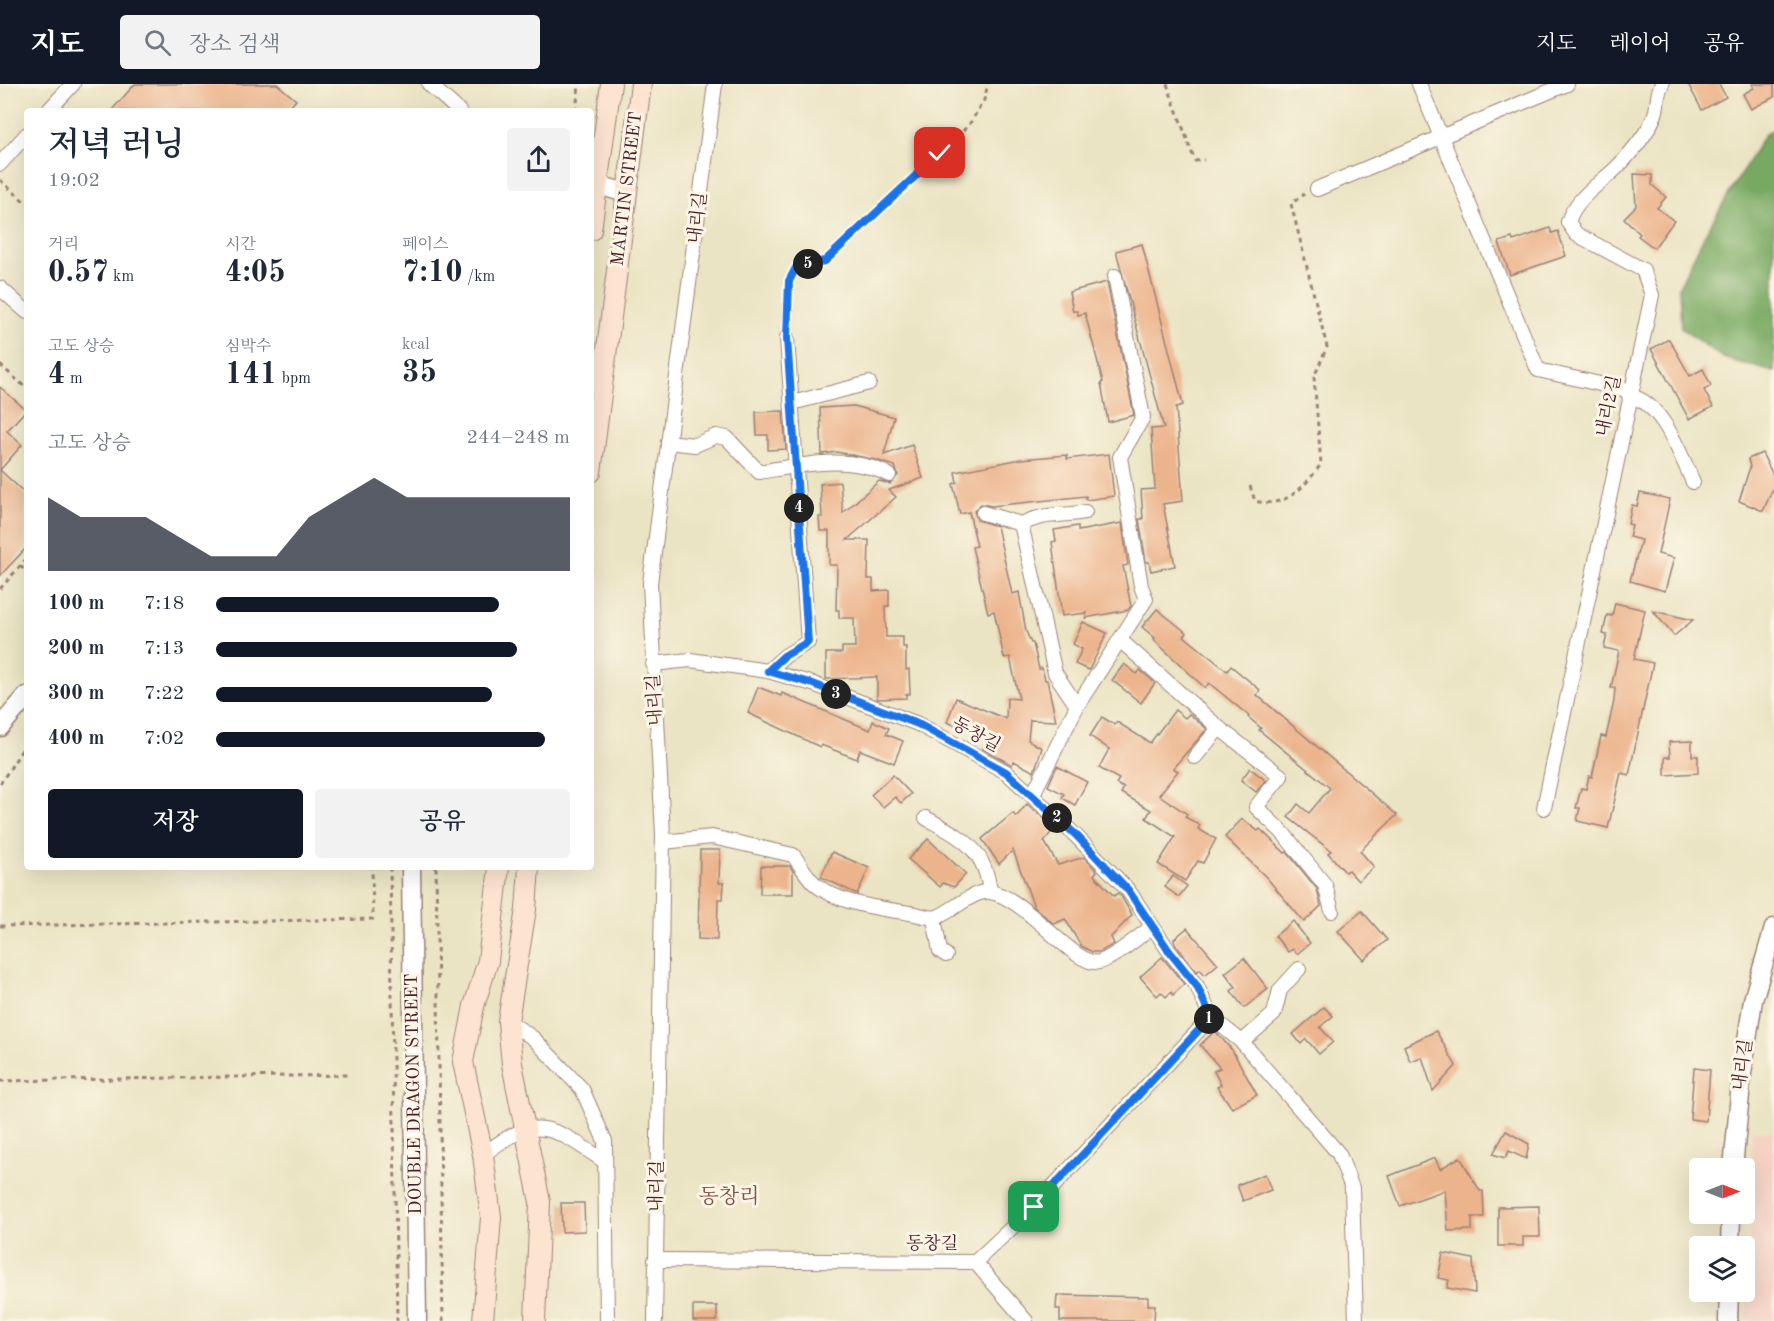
<!DOCTYPE html>
<html lang="ko">
<head>
<meta charset="utf-8">
<style>
  :root { --surface:#fff; --page:#f2f2f3; --text:#1f2937; --muted:#747a83; --accent:#111827 }
  body { margin:0; font-family:"Old Standard TT","Noto Serif KR",serif; background:var(--page); color:var(--text); height:100vh; display:flex; flex-direction:column; font-size:22px; white-space:nowrap }
  * { box-sizing:border-box; margin:0 }
  p { font-size:20px; color:var(--muted) }
  .icon { flex:none; width:33px; height:33px; fill:none; stroke:currentColor; stroke-width:2; stroke-linecap:round; stroke-linejoin:round }
  .map { position:relative; flex:1; overflow:hidden }
  .sheet { position:absolute; left:24px; top:24px; width:570px; height:762px; display:flex; flex-direction:column; background:var(--surface); border-radius:6px; box-shadow:0 6px 24px #0002 }
  .sheet>* { flex:none }
  .needle { width:39px; rotate:90deg }
  .buttons { position:absolute; left:1689px; top:1074px; display:grid; gap:12px }
  .buttons a { display:grid; place-items:center; width:66px; height:66px; border-radius:6px; background:var(--surface); box-shadow:0 6px 24px #0002; font-size:30px }
  .pin { position:absolute; display:grid; place-items:center; width:51px; height:51px; color:#fff; margin:-26px; border-radius:12px; box-shadow:0 3px 9px #0006 }
  .km { position:absolute; width:30px; height:30px; margin:-15px; border-radius:50%; background:#222; color:#fff; font-size:16px; line-height:30px; text-align:center }
  .round { display:grid; place-items:center; flex:none; width:63px; height:63px; border-radius:6px; background:var(--page) }
  .headline { display:flex; align-items:center; justify-content:space-between; height:102px; padding:0 24px }
  h1 { font-size:33px; font-weight:600; line-height:45px }
  .figures { display:grid; grid-template-columns:repeat(3,1fr); gap:9px; height:102px; padding:6px 24px }
  .figures div { display:grid; align-content:center }
  .figures b { font-size:30px; font-weight:600 }
  .figures small { font-size:16px; font-weight:400 }
  .figures p { font-size:16px }
  .chart { height:168px; padding:12px 24px }
  .chart p { display:flex; justify-content:space-between }
  .chart svg { width:100%; height:108px; margin-top:6px; fill:var(--accent); opacity:.7 }
  .cta { display:flex; gap:12px; margin-top:auto; padding:12px 24px }
  .cta a { flex:1; height:69px; border-radius:6px; background:var(--accent); color:#fff; font-size:24px; font-weight:600; line-height:69px; text-align:center }
  .cta a+a { background:var(--page); color:var(--text) }
  ul { padding:0 24px; list-style:none; font-size:20px }
  li { display:grid; grid-template-columns:96px 72px 1fr; align-items:center; height:45px }
  li i { height:15px; border-radius:8px; background:var(--accent) }
  header { display:flex; align-items:center; gap:36px; box-sizing:border-box; height:84px; padding:0 30px; background:var(--accent); color:#fff }
  header strong { font-size:28px }
  nav { display:flex; gap:33px; margin-inline-start:auto; font-size:21px }
  .search { width:420px; height:54px; background:var(--page); display:flex; align-items:center; gap:15px; box-sizing:border-box; padding:0 21px; border-radius:6px; color:var(--muted); font-size:22px }
  .map>svg:first-child { display:block }
  .built { fill:#f6d2c4 }
  .forest { fill:#78a962; stroke:#616446; stroke-width:1.5 }
  .building { fill:#ecb48c }
  .lines { fill:none; stroke-linecap:round; stroke-linejoin:round }
  .minor-casing { stroke:#9a8278; stroke-width:16 }
  .tertiary-casing { stroke:#9a8278; stroke-width:21 }
  .secondary-casing { stroke:#9a8278; stroke-width:22 }
  .path { stroke:#9a8278; stroke-width:3; stroke-dasharray:4.5 4.5; stroke-linecap:butt }
  .minor { stroke:#fff; stroke-width:14 }
  .tertiary { stroke:#fff; stroke-width:18 }
  .secondary { stroke:#fde4d1; stroke-width:20 }
  .route-casing { stroke:#fff; stroke-width:12 }
  .route { stroke:#1a73e8; stroke-width:8 }
  .labels { text-anchor:middle; dominant-baseline:central; stroke-width:6; stroke-linejoin:round; paint-order:stroke }
  .street-label { font-size:18px; fill:#4a1f2b; stroke:#fcf5e5 }
  .quarter-label { font-size:21px; fill:#83534d; stroke:#fcf5e5 }
</style>
</head>
<body>
<header>
<strong>지도</strong>
<div class="search"><svg class="icon" aria-label="search" viewBox="0 0 24 24"><circle cx="10" cy="10" r="6"/><path d="M15 15l6 6"/></svg>장소 검색</div>
<nav><a>지도</a><a>레이어</a><a>공유</a></nav>
</header>
<div class="map">
<svg width="1774" height="1237" viewBox="0 0 1774 1237">
  <rect width="100%" height="100%" fill="#fcf5e5"/>
  <filter id="ink" filterUnits="userSpaceOnUse"><feTurbulence type="fractalNoise" baseFrequency=".0167" numOctaves="2"/><feDisplacementMap in="SourceGraphic" scale="12" xChannelSelector="R" yChannelSelector="G"/><feConvolveMatrix kernelMatrix="1 2 1 2 8 2 1 2 1" color-interpolation-filters="sRGB"/></filter>
  <filter id="wash" filterUnits="userSpaceOnUse"><feTurbulence type="fractalNoise" baseFrequency=".008" numOctaves="4" result="noise"/><feDisplacementMap in="SourceGraphic" scale="24" xChannelSelector="R" yChannelSelector="G"/><feGaussianBlur stdDeviation="1.35" result="paint"/><feColorMatrix in="noise" values="0 0 0 0 0 0 0 0 0 0 0 0 0 0 0 0 0 1.4 0 .05"/><feComposite in="paint" operator="in"/></filter>
  <g filter="url(#wash)">
    <rect width="100%" height="100%" fill="#ebe4c4"/>
    <path class="built" d="M 1752,1047 L 1774,1048 L 1774,1237 L 1746,1237 Z"/>
    <path class="forest" d="M 1774,45 L 1774,288 L 1723,274 L 1681,244 L 1679,203 L 1704,152 L 1764,51 Z"/>
    <g id="blocks">
      <g class="building">
        <path d="M 135,0 L 277,0 L 296,16 L 286,27 L 111,27 Z"/>
        <path d="M 1688,0 L 1719,0 L 1726,13 L 1702,26 Z"/>
        <path d="M 1752,0 L 1774,0 L 1774,13 L 1751,25 L 1743,10 L 1754,4 Z"/>
        <path d="M 1634,90 L 1652,91 L 1652,101 L 1666,113 L 1657,124 L 1674,137 L 1654,164 L 1638,152 L 1640,150 L 1624,134 L 1636,122 Z"/>
        <path d="M 1550,144 L 1552,149 L 1558,147 L 1566,172 L 1510,191 L 1499,158 L 1512,154 L 1513,157 Z"/>
        <path d="M 1142,160 L 1183,321 L 1176,323 L 1183,417 L 1163,420 L 1175,482 L 1151,487 L 1149,478 L 1146,478 L 1139,435 L 1143,435 L 1141,406 L 1155,405 L 1151,345 L 1164,344 L 1116,167 Z"/>
        <path d="M 1107,198 L 1134,331 L 1108,338 L 1101,299 L 1103,298 L 1085,229 L 1078,231 L 1077,227 L 1073,227 L 1069,208 Z"/>
        <path d="M 1669,255 L 1690,292 L 1703,285 L 1711,302 L 1704,306 L 1713,323 L 1689,335 L 1651,265 Z"/>
        <path d="M 0,303 L 26,326 L 7,347 L 22,361 L 0,386 Z"/>
        <path d="M 854,322 L 894,333 L 884,371 L 912,361 L 923,394 L 889,406 L 896,413 L 847,456 L 869,456 L 868,495 L 873,495 L 873,507 L 889,506 L 889,522 L 885,522 L 886,553 L 903,553 L 903,563 L 906,563 L 906,586 L 909,585 L 910,610 L 906,610 L 906,614 L 877,615 L 877,593 L 826,595 L 826,569 L 842,569 L 842,563 L 855,563 L 854,534 L 839,534 L 839,526 L 836,526 L 837,481 L 829,481 L 829,447 L 820,447 L 819,433 L 822,433 L 820,400 L 840,398 L 843,429 L 879,397 L 890,400 L 898,391 L 895,382 L 876,376 L 837,368 L 822,370 L 820,324 Z"/>
        <path d="M 783,327 L 786,365 L 768,366 L 768,351 L 757,351 L 756,328 Z"/>
        <path d="M 1762,369 L 1774,393 L 1774,402 L 1763,427 L 1739,417 L 1750,383 L 1748,375 Z"/>
        <path d="M 1109,370 L 1114,412 L 1086,416 L 1086,412 L 992,422 L 981,420 L 974,427 L 977,436 L 997,442 L 1012,510 L 1019,508 L 1026,547 L 1031,559 L 1033,559 L 1039,585 L 1042,584 L 1045,596 L 1047,596 L 1056,637 L 1030,636 L 1028,656 L 1042,664 L 1034,688 L 1014,677 L 1012,681 L 983,665 L 989,655 L 963,639 L 961,644 L 947,638 L 956,614 L 1006,635 L 1007,614 L 1019,615 L 1010,573 L 1004,574 L 994,527 L 988,529 L 972,463 L 977,462 L 969,428 L 960,430 L 953,400 L 957,398 L 955,388 L 1021,375 L 1067,371 L 1067,375 Z"/>
        <path d="M 0,386 L 27,411 L 27,463 L 0,492 Z"/>
        <path d="M 1640,409 L 1670,415 L 1658,470 L 1674,474 L 1665,507 L 1630,497 L 1641,456 L 1629,453 L 1632,441 L 1628,440 L 1632,421 L 1637,422 Z"/>
        <path d="M 1122,439 L 1128,481 L 1123,482 L 1131,522 L 1128,526 L 1085,534 L 1087,529 L 1062,532 L 1052,458 L 1056,457 L 1054,446 L 1078,442 L 1078,447 Z"/>
        <path d="M 1615,519 L 1645,526 L 1634,575 L 1653,579 L 1629,691 L 1621,689 L 1608,744 L 1577,737 L 1580,724 L 1576,724 L 1581,704 L 1586,705 L 1589,692 L 1592,693 L 1601,652 L 1606,653 L 1614,617 L 1615,604 L 1611,604 L 1619,567 L 1604,564 L 1607,551 L 1603,550 L 1607,531 L 1612,532 Z"/>
        <path d="M 1157,525 L 1187,549 L 1184,552 L 1227,587 L 1231,582 L 1260,606 L 1257,611 L 1397,731 L 1360,767 L 1374,783 L 1358,797 L 1348,786 L 1345,788 L 1328,769 L 1331,767 L 1288,733 L 1298,720 L 1309,729 L 1330,704 L 1259,646 L 1261,644 L 1248,633 L 1249,632 L 1209,599 L 1205,604 L 1154,556 L 1155,554 L 1142,543 Z"/>
        <path d="M 1653,527 L 1693,536 L 1674,552 Z"/>
        <path d="M 1083,538 L 1107,549 L 1089,586 L 1075,580 L 1082,565 L 1073,560 Z"/>
        <path d="M 1124,580 L 1137,590 L 1140,586 L 1155,599 L 1141,619 L 1112,596 Z"/>
        <path d="M 758,603 L 781,612 L 782,609 L 870,646 L 873,637 L 889,644 L 886,650 L 903,657 L 894,679 L 860,666 L 857,675 L 821,661 L 820,663 L 748,629 Z"/>
        <path d="M 1175,626 L 1185,634 L 1189,630 L 1207,645 L 1173,684 L 1178,687 L 1159,711 L 1187,730 L 1185,733 L 1200,741 L 1198,745 L 1216,755 L 1203,779 L 1198,777 L 1185,797 L 1158,780 L 1175,753 L 1146,734 L 1151,726 L 1121,709 L 1124,704 L 1116,700 L 1119,695 L 1099,684 L 1109,665 L 1090,652 L 1102,633 L 1115,641 L 1117,638 L 1150,659 Z"/>
        <path d="M 1692,657 L 1692,672 L 1698,672 L 1698,689 L 1665,691 L 1665,673 L 1670,673 L 1669,658 Z"/>
        <path d="M 1057,682 L 1087,698 L 1075,721 L 1062,714 L 1064,710 L 1048,702 Z"/>
        <path d="M 1250,684 L 1266,697 L 1256,708 L 1241,696 Z"/>
        <path d="M 893,691 L 911,710 L 901,719 L 895,713 L 883,723 L 871,711 Z"/>
        <path d="M 1027,720 L 1055,744 L 1044,757 L 1058,781 L 1084,773 L 1097,787 L 1094,791 L 1114,812 L 1118,809 L 1121,812 L 1132,831 L 1111,853 L 1114,860 L 1100,868 L 1092,868 L 1081,862 L 1065,835 L 1054,840 L 1034,823 L 1013,766 L 999,780 L 982,755 L 1013,729 L 1016,733 Z"/>
        <path d="M 1242,735 L 1258,747 L 1260,745 L 1285,769 L 1287,768 L 1317,805 L 1321,822 L 1304,838 L 1266,793 L 1225,753 Z"/>
        <path d="M 928,755 L 966,790 L 954,803 L 943,799 L 940,803 L 908,775 Z"/>
        <path d="M 700,766 L 720,766 L 719,799 L 724,799 L 723,815 L 718,815 L 717,856 L 698,855 Z"/>
        <path d="M 832,768 L 869,784 L 857,810 L 821,793 Z"/>
        <path d="M 761,782 L 790,782 L 793,787 L 793,810 L 760,810 Z"/>
        <path d="M 1173,792 L 1187,802 L 1179,813 L 1165,803 Z"/>
        <path d="M 1362,827 L 1387,856 L 1364,876 L 1338,847 Z"/>
        <path d="M 1293,837 L 1310,859 L 1297,870 L 1293,865 L 1288,868 L 1275,852 Z"/>
        <path d="M 1187,844 L 1218,880 L 1205,891 L 1200,885 L 1197,888 L 1175,860 L 1174,855 Z"/>
        <path d="M 1162,873 L 1184,900 L 1173,911 L 1171,908 L 1166,913 L 1161,908 L 1157,912 L 1140,893 Z"/>
        <path d="M 1244,874 L 1268,905 L 1244,924 L 1231,907 L 1236,903 L 1225,889 Z"/>
        <path d="M 1324,923 L 1333,932 L 1320,943 L 1333,958 L 1319,970 L 1306,955 L 1301,960 L 1293,950 Z"/>
        <path d="M 1215,947 L 1232,966 L 1257,1011 L 1232,1024 L 1217,1003 L 1221,1001 L 1214,987 L 1220,984 L 1200,961 Z"/>
        <path d="M 1436,947 L 1456,982 L 1433,1007 L 1422,973 L 1410,977 L 1404,962 Z"/>
        <path d="M 1694,984 L 1710,986 L 1706,1037 L 1690,1035 Z"/>
        <path d="M 1506,1047 L 1529,1060 L 1526,1075 L 1509,1067 L 1505,1074 L 1493,1070 Z"/>
        <path d="M 1460,1073 L 1480,1107 L 1483,1107 L 1484,1133 L 1472,1133 L 1472,1146 L 1448,1147 L 1445,1106 L 1400,1122 L 1389,1092 L 1435,1074 L 1440,1085 Z"/>
        <path d="M 1265,1090 L 1271,1106 L 1243,1117 L 1237,1101 Z"/>
        <path d="M 561,1119 L 584,1119 L 585,1147 L 562,1148 Z"/>
        <path d="M 1539,1122 L 1540,1153 L 1523,1153 L 1523,1162 L 1498,1162 L 1498,1123 Z"/>
        <path d="M 1443,1169 L 1473,1175 L 1475,1209 L 1447,1204 L 1449,1196 L 1438,1194 Z"/>
        <path d="M 1057,1211 L 1148,1213 L 1148,1221 L 1155,1221 L 1154,1237 L 1060,1237 L 1060,1225 L 1056,1225 Z"/>
        <rect x="693" y="1222" width="24" height="15"/>
      </g>
    </g>
  </g>
  <g filter="url(#ink)">
    <use href="#blocks" fill-opacity="0" stroke="#9a8278" stroke-width="1.5"/>
    <g class="lines">
      <g class="minor-casing">
        <g id="minor">
          <path d="M 429,0 L 459,27"/>
          <path d="M 1419,0 L 1538,286 L 1631,307"/>
          <path d="M 48,27 L 73,0"/>
          <path d="M 0,80 L 27,50"/>
          <path d="M 1317,105 L 1567,0"/>
          <path d="M 0,204 L 27,228"/>
          <path d="M 1629,312 C 1662,317 1680,370 1693,398"/>
          <path d="M 792,319 L 869,299"/>
          <path d="M 668,358 L 695,361 L 716,352 L 727,354 L 759,388 C 802,381 850,369 889,391"/>
          <path d="M 983,429 L 1021,440"/>
          <path d="M 1120,556 L 1219,644 L 1281,692 L 1256,723 L 1283,749 L 1325,801 L 1332,827"/>
          <path d="M 653,580 L 690,576 L 768,587 L 813,600 L 918,640 L 1006,688 L 1075,751 L 1128,806 L 1169,867 L 1197,902 L 1211,933 L 1242,958 L 1339,1070 L 1352,1104 L 1356,1237"/>
          <path d="M 768,587 L 785,572 L 808,558 L 787,254"/>
          <path d="M 1077,622 L 1055,589 L 1021,440 C 1047,428 1059,433 1085,428"/>
          <path d="M 1195,673 L 1219,644"/>
          <path d="M 1032,712 L 1077,622 L 1146,515 L 1141,502 L 1120,373 L 1143,333 L 1115,192"/>
          <path d="M 1544,724 L 1652,211 L 1643,186 L 1576,150 L 1568,138 C 1577,110 1605,98 1623,77 C 1636,63 1651,45 1656,27 C 1658,18 1657,8 1662,0"/>
          <path d="M 926,734 C 962,754 985,764 990,808"/>
          <path d="M 663,758 L 712,753 L 793,771 C 799,779 805,789 812,797 C 833,819 881,825 910,829 C 918,830 930,835 937,833 C 953,827 973,806 990,808 C 1026,813 1075,884 1099,878 C 1113,875 1139,852 1152,843"/>
          <path d="M 934,834 L 940,867 L 946,871"/>
          <path d="M 508,937 L 533,954 L 582,1005 L 605,1057 L 607,1237"/>
          <path d="M 1242,958 L 1274,930 L 1280,906 L 1299,885"/>
          <path d="M 483,1071 C 537,1028 553,1043 604,1077"/>
          <path d="M 655,1176 L 975,1178 L 1034,1123 L 1211,933"/>
          <path d="M 975,1178 L 1026,1237"/>
          <path d="M 655,1237 L 663,751 L 650,499 L 715,0"/>
        </g>
      </g>
      <g class="tertiary-casing">
        <g id="tertiary">
          <path d="M 591,99 L 626,109"/>
          <path d="M 0,643 L 27,612"/>
          <path d="M 411,783 L 417,1237"/>
          <path d="M 1733,1084 L 1742,989 L 1753,916 L 1774,844"/>
          <path d="M 1730,1162 L 1731,1130"/>
          <path d="M 1728,1237 L 1729,1208"/>
        </g>
      </g>
      <g class="secondary-casing">
        <g id="secondary">
          <path d="M 591,146 L 611,0"/>
          <path d="M 591,388 L 641,0"/>
          <path d="M 529,783 L 526,825 L 508,937 L 512,980 L 540,1118 L 535,1237"/>
          <path d="M 483,1237 L 491,1133 L 483,1071 L 463,978 L 474,922 L 488,877 L 499,783"/>
        </g>
      </g>
      <g class="path">
        <path d="M 1167,0 L 1195,77 L 1204,76"/>
        <path d="M 576,27 L 579,0"/>
        <path d="M 0,96 L 27,120"/>
        <path d="M 787,241 L 789,197 L 797,182 L 825,177 L 940,69 L 969,41 L 984,16 L 988,0"/>
        <path d="M 0,281 L 27,305"/>
        <path d="M 1250,402 L 1255,417 C 1285,425 1305,403 1321,380 L 1314,293 L 1327,263 L 1291,120 L 1304,110"/>
        <path d="M 20,482 L 27,488"/>
        <path d="M 0,505 L 27,474"/>
        <path d="M 0,700 L 27,658"/>
        <path d="M 390,783 L 397,1237"/>
        <path d="M 436,783 L 443,1237"/>
        <path d="M 0,842 L 373,835 L 372,783"/>
        <path d="M 0,997 L 347,991"/>
      </g>
      <use href="#minor" class="minor"/>
      <use href="#tertiary" class="tertiary"/>
      <use href="#secondary" class="secondary"/>
    </g>
  </g>
  <g class="lines" filter="url(#ink)">
    <g class="route-casing">
      <path id="route" d="M 940,69 L 825,177 L 797,182 L 789,197 L 787,254 L 808,558 L 784,572 L 768,587 L 813,600 L 918,640 L 1006,688 L 1076,751 L 1128,806 L 1169,867 L 1197,902 L 1211,933 L 1034,1123"/>
    </g>
    <use href="#route" class="route"/>
  </g>
  <g class="labels">
    <g class="street-label">
      <text transform="translate(627 105) rotate(-83)">MARTIN STREET</text>
      <text transform="translate(698 134) rotate(-83)">내리길</text>
      <text transform="translate(1609 322) rotate(-78)">내리2길</text>
      <text transform="translate(655 616) rotate(-93)">내리길</text>
      <text transform="translate(976 651) rotate(29)">동창길</text>
      <text transform="translate(1743 981) rotate(-82)">내리길</text>
      <text transform="translate(414 1010) rotate(-91)">DOUBLE DRAGON STREET</text>
      <text transform="translate(657 1102) rotate(-89)">내리길</text>
      <text x="932" y="1160">동창길</text>
    </g>
    <g class="quarter-label">
      <text x="729" y="1113">동창리</text>
    </g>
  </g>
</svg>
<div class="buttons">
<a><svg class="needle" viewBox="-14 -14 28 28"><path d="M0-13l5 13h-10z" fill="#e53935"/><path d="M0 13l5-13h-10z" fill="#747a83"/></svg></a>
<a><svg class="icon" aria-label="layers" viewBox="0 0 24 24"><path d="M12 4l9 5-9 5-9-5zM3 14l9 5 9-5"/></svg></a>
</div>
<div class="pin" style="left:1034px;top:1123px;background:#1e9e55"><svg class="icon" aria-label="arrive" viewBox="0 0 24 24"><path d="M6 21V4h12l-3 4 3 4H6"/></svg></div>
<div class="pin" style="left:940px;top:69px;background:#d93025"><svg class="icon" aria-label="check" viewBox="0 0 24 24"><path d="M5 12l5 5 9-10"/></svg></div>
<b class="km" style="left:1209px;top:935px">1</b>
<b class="km" style="left:1057px;top:734px">2</b>
<b class="km" style="left:836px;top:610px">3</b>
<b class="km" style="left:799px;top:424px">4</b>
<b class="km" style="left:808px;top:180px">5</b>
<section class="sheet">
<div class="headline"><div><h1>저녁 러닝</h1><p>19:02</p></div><a class="round"><svg class="icon" aria-label="share" viewBox="0 0 24 24"><path d="M12 15V3M7 8l5-5 5 5M5 13v7h14v-7"/></svg></a></div>
<div class="figures">
<div><p>거리</p><b>0.57<small> km</small></b></div>
<div><p>시간</p><b>4:05</b></div>
<div><p>페이스</p><b>7:10<small> /km</small></b></div>
</div>
<div class="figures">
<div><p>고도 상승</p><b>4<small> m</small></b></div>
<div><p>심박수</p><b>141<small> bpm</small></b></div>
<div><p>kcal</p><b>35</b></div>
</div>
<div class="chart"><p><span>고도 상승</span>244–248 m</p>
<svg viewBox="0 0 160 44" preserveAspectRatio="none"><path d="M0 44V14L10 22L20 22L30 22L40 30L50 38L60 38L70 38L80 22L90 14L100 6L110 14L120 14L130 14L140 14L150 14L160 14V44z"/></svg>
</div>
<ul>
<li><b>100 m</b>7:18<i style="width:80%"></i></li>
<li><b>200 m</b>7:13<i style="width:85%"></i></li>
<li><b>300 m</b>7:22<i style="width:78%"></i></li>
<li><b>400 m</b>7:02<i style="width:93%"></i></li>
</ul>
<div class="cta"><a>저장</a><a>공유</a></div>
</section>
</div>
</body>
</html>
